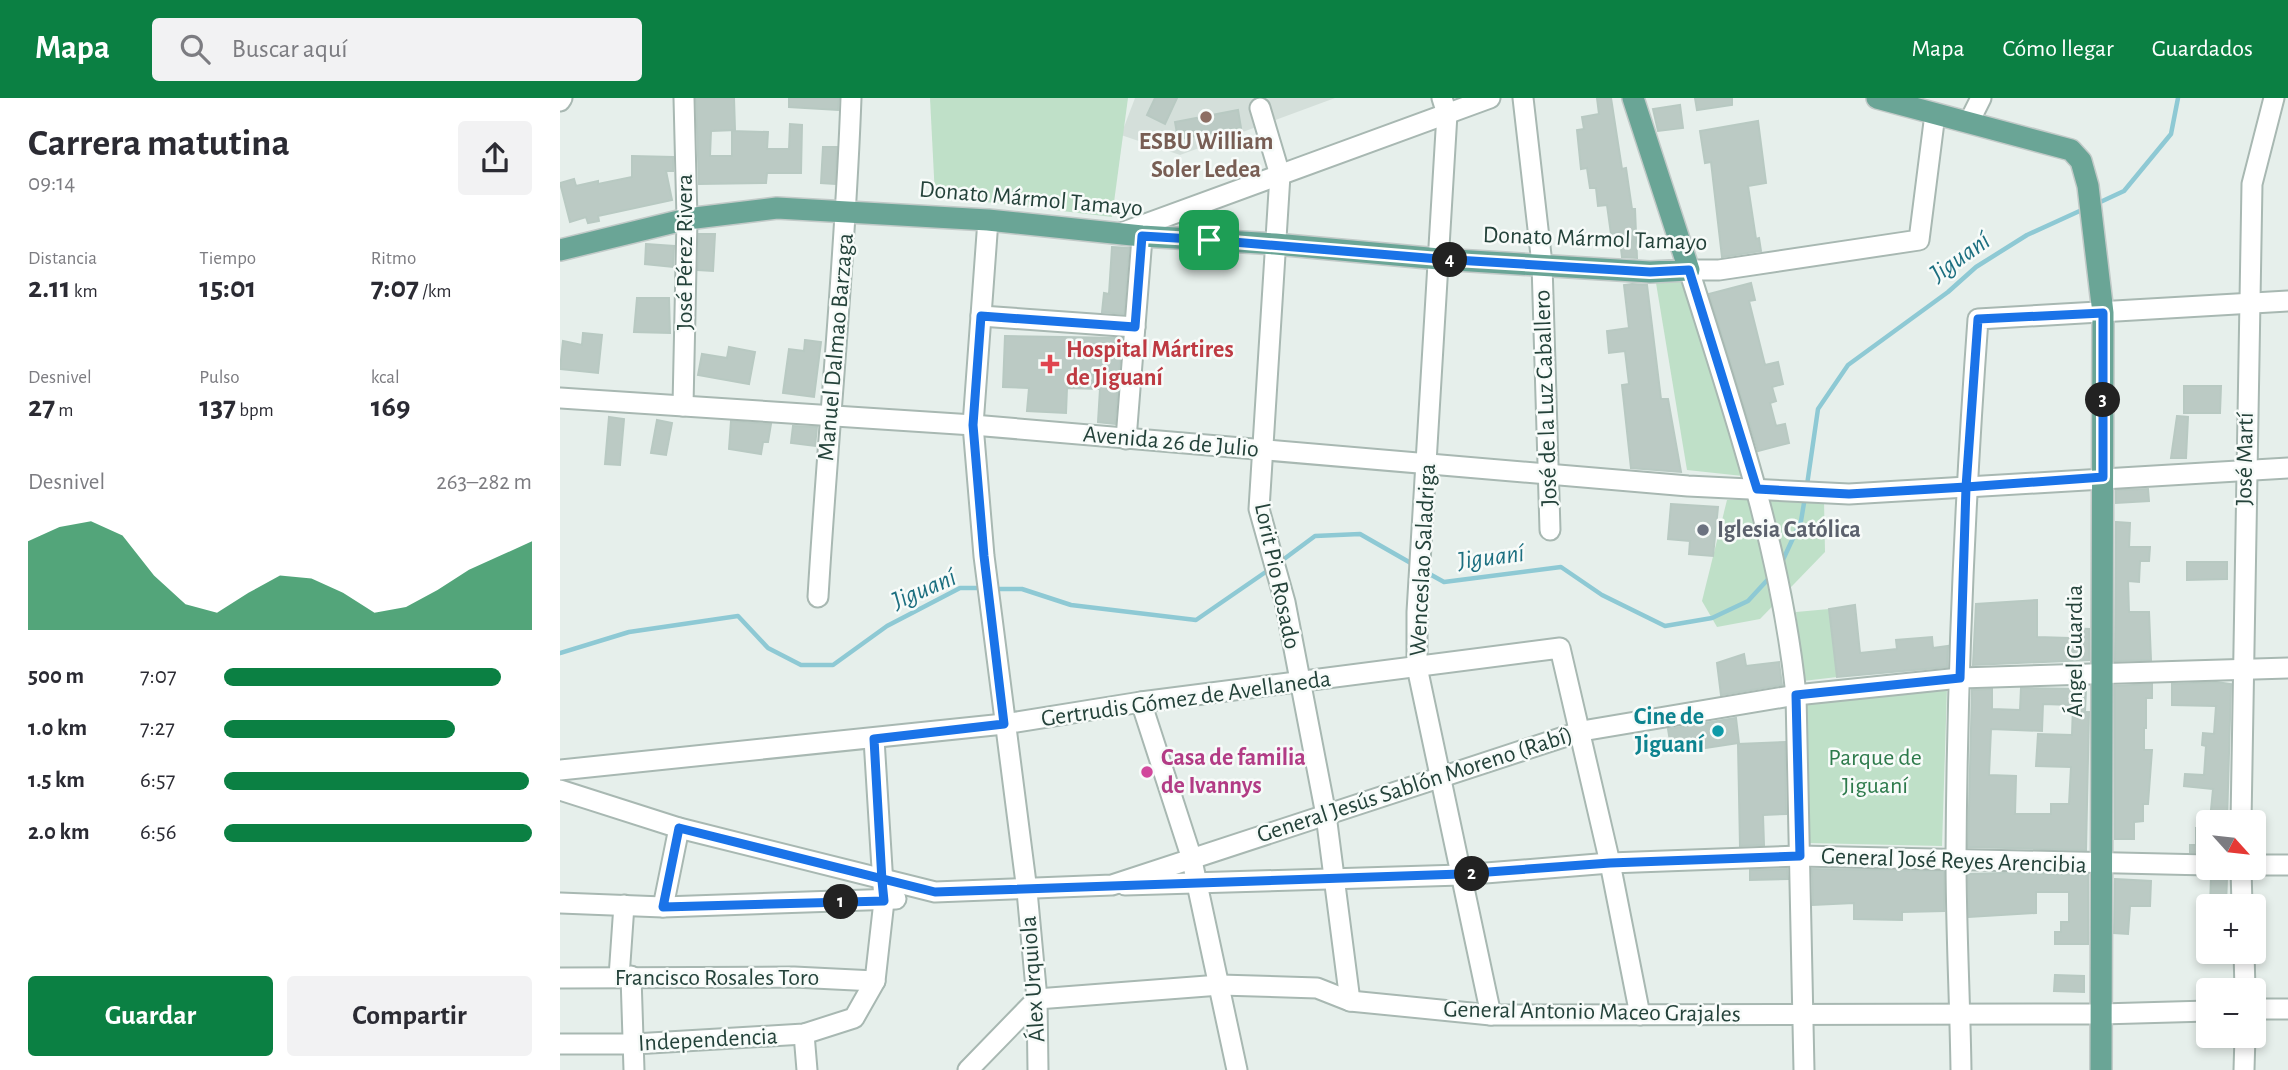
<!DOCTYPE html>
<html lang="es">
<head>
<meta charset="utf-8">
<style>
  :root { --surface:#fff; --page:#f2f2f3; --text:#2b2b33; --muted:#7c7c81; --accent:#0b8043 }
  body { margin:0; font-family:"Alegreya Sans",sans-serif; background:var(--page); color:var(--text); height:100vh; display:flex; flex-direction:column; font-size:26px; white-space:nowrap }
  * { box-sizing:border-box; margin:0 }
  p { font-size:23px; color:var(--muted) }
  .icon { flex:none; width:38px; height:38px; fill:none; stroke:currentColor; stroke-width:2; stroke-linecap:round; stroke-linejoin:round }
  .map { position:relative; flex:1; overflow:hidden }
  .sheet { display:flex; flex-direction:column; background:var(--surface); width:560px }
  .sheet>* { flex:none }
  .needle { width:46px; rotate:117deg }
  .buttons { position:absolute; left:1636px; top:712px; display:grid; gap:14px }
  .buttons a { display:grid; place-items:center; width:70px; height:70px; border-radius:7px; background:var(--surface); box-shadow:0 4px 10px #0003; font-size:35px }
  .pin { position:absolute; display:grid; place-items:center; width:60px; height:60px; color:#fff; margin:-30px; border-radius:14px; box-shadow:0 4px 10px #0006 }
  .km { position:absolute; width:35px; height:35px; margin:-18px; border-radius:50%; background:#222; color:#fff; font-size:19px; line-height:35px; text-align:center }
  .round { display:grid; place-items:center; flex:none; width:74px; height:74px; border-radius:7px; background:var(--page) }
  .summary { display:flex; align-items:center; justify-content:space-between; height:119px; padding:0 28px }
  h1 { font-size:38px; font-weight:600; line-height:52px }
  .stats { display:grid; grid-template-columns:repeat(3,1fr); gap:10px; height:119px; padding:7px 28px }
  .stats div { display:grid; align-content:center }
  .stats b { font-size:30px; font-weight:600 }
  .stats small { font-size:19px; font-weight:400 }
  .stats p { font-size:19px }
  .chart { height:196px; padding:14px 28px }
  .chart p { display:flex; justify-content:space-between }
  .chart svg { width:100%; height:126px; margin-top:7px; fill:var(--accent); opacity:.7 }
  .action { display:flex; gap:14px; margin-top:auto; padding:14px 28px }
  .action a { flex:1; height:80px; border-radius:7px; background:var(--accent); color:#fff; font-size:28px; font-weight:600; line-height:80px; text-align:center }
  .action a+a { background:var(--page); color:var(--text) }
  ul { padding:0 28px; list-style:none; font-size:23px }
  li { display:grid; grid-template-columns:112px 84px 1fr; align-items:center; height:52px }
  li i { height:18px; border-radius:9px; background:var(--accent) }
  header { display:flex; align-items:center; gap:42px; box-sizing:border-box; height:98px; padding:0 35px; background:var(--accent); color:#fff }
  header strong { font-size:33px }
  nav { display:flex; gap:38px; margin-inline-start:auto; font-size:24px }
  .search { width:490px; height:63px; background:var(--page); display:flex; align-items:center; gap:18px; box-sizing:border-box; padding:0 24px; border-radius:7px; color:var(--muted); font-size:26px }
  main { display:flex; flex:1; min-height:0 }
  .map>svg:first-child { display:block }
  .built { fill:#d4dfda }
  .green { fill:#bfe0c8 }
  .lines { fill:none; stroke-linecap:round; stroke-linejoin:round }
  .stream { stroke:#8ec9d4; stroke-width:4.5 }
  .building { fill:#bbcac4; stroke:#b8c9c2; stroke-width:2; fill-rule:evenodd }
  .minor-casing { stroke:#a8b8b2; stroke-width:23 }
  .major-casing { stroke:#c2cac8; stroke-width:24 }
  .minor { stroke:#fff; stroke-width:19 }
  .major { stroke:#6aa596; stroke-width:21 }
  .route-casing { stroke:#fff; stroke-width:14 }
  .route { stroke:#1a73e8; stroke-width:9 }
  .education-dot { fill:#8d6e63; stroke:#f7fbf9; stroke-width:2.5 }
  .health-dot { fill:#e0444e; stroke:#f7fbf9; stroke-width:2.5 }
  .worship-dot { fill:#6b7280; stroke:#f7fbf9; stroke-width:2.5 }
  .culture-dot { fill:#0f9aa8; stroke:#f7fbf9; stroke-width:2.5 }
  .hotel-dot { fill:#d1479c; stroke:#f7fbf9; stroke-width:2.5 }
  .labels { text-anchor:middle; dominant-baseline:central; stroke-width:5; stroke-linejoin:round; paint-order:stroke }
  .education-label { font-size:24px; font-weight:bold; fill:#785e54; stroke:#f7fbf9 }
  .street-label { font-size:24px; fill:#24423a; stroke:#f7fbf9 }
  .health-label { font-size:24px; font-weight:bold; fill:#be3a42; stroke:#f7fbf9; text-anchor:start }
  .worship-label { font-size:24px; font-weight:bold; fill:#5b616d; stroke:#f7fbf9; text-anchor:start }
  .culture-label { font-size:24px; font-weight:bold; fill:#0d838f; stroke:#f7fbf9; text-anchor:end }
  .hotel-label { font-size:24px; font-weight:bold; fill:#b23c85; stroke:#f7fbf9; text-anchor:start }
  .park-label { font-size:24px; fill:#2d7a4b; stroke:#f7fbf9 }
  .water-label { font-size:26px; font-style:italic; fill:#1c6f80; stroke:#f7fbf9 }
</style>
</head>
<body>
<header>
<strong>Mapa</strong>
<div class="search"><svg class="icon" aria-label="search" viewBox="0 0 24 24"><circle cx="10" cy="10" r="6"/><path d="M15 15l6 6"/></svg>Buscar aquí</div>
<nav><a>Mapa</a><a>Cómo llegar</a><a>Guardados</a></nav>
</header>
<main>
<section class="sheet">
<div class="summary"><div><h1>Carrera matutina</h1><p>09:14</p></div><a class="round"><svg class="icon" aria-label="share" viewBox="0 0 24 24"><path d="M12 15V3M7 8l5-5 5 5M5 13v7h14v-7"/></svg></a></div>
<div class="stats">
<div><p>Distancia</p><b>2.11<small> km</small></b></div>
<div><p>Tiempo</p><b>15:01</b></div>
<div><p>Ritmo</p><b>7:07<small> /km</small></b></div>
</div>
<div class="stats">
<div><p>Desnivel</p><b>27<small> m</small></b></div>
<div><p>Pulso</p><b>137<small> bpm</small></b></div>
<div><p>kcal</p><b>169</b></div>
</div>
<div class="chart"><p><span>Desnivel</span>263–282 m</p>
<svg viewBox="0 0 160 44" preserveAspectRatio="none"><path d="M0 44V13L10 8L20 6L30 11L40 25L50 35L60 38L70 31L80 25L90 26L100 31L110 38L120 36L130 30L140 23L150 18L160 13V44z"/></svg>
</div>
<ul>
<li><b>500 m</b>7:07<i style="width:90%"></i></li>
<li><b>1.0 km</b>7:27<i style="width:75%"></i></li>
<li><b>1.5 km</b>6:57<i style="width:99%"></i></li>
<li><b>2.0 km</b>6:56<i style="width:100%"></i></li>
</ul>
<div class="action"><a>Guardar</a><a>Compartir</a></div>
</section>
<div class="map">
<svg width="1728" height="972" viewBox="0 0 1728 972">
  <rect width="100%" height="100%" fill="#e6efeb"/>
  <path class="built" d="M 575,0 L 775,0 L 620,57 L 561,37 Z"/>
  <g class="green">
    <path d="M 370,0 L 568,0 L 552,119 L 375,98 Z"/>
    <path d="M 1095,179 L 1126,182 L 1192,379 L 1127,372 Z"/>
    <path d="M 1228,400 L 1264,403 L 1265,454 L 1200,521 L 1157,529 L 1142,503 L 1167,402 Z"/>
    <path d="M 1269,511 L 1277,579 L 1243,583 L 1236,514 Z"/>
    <path d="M 1387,590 L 1382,748 L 1248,745 L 1245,602 Z"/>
  </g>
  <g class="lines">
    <g class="stream">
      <path d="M 1536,106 L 1564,93 L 1611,36 L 1618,0"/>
      <path d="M 1247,387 L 1258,311 L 1288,267 L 1388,194 L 1416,169 L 1467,137 L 1524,111"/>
      <path d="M 720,464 L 755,438 L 800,436 L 856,468"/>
      <path d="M 1221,466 L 1241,423 L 1245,399"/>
      <path d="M 866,474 L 884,484 L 1001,469 L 1042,497 L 1105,528 L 1152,520 L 1188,503 L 1211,478"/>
      <path d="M 433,491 L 462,491 L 511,507 L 636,522 L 710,471"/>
      <path d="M 0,555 L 69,534 L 178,518 L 208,550 L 241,567 L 273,567 L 327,528 L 400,490 L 421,490"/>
    </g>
  </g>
  <g class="building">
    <path d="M 136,0 L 174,0 L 175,32 L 151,33 L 150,58 L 172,58 L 172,33 L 208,34 L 207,51 L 229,51 L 230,26 L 242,27 L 241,75 L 207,75 L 206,85 L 139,86 Z"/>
    <path d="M 229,0 L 279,0 L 278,12 L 229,9 Z"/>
    <path d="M 595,0 L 617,0 L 605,26 L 587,17 Z"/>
    <path d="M 1037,0 L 1051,0 L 1062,71 L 1066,70 L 1072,111 L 1075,111 L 1077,160 L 1062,159 L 1059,134 L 1051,136 L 1047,107 L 1038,108 L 1036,90 L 1030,90 L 1027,70 L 1021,71 L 1017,32 L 1024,31 L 1022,19 L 1039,16 Z"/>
    <path d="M 1135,0 L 1172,0 L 1172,7 L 1137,12 Z"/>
    <path d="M 1120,7 L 1123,30 L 1098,33 L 1093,11 Z"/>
    <path d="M 678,12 L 681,30 L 618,41 L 615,24 Z"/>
    <path d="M 1198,23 L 1206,85 L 1188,88 L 1196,141 L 1199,140 L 1201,153 L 1162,159 L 1151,64 L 1145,65 L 1140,33 Z"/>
    <path d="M 263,49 L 277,49 L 275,86 L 261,85 Z"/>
    <path d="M 72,58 L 113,59 L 113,73 L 106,73 L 112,102 L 38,118 L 39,123 L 28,125 L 26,119 L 10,124 L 0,85 L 14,81 L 16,88 L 38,83 L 38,86 L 72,79 Z"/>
    <path d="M 139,136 L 155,136 L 153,173 L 138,172 Z"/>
    <path d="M 86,146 L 114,148 L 113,169 L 85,166 Z"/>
    <path d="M 552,149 L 569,150 L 564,216 L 542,214 L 544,195 L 549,196 Z"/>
    <path d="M 1191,185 L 1195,202 L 1189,203 L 1205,267 L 1218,264 L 1223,286 L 1212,289 L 1216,303 L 1210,305 L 1216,328 L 1225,326 L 1229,345 L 1198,353 L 1149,196 Z"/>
    <path d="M 1072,186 L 1087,187 L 1101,301 L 1108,301 L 1121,374 L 1071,370 L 1062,287 L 1069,286 L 1065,253 L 1049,255 L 1047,233 L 1069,230 L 1064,187 Z"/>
    <path d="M 77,200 L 109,200 L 110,235 L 74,234 Z"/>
    <path d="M 23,235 L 42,237 L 38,275 L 0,271 L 3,243 L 22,247 Z"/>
    <path d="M 445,238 L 562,240 L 555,326 L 538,324 L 540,291 L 507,290 L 506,315 L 467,313 L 469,290 L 443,289 Z"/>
    <path d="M 245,242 L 261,244 L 254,299 L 223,295 L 229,251 L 244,253 Z"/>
    <path d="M 169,249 L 195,254 L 189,286 L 138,277 L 142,256 L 167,260 Z"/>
    <path d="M 1624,288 L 1661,288 L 1660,315 L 1624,315 Z"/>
    <path d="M 1617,318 L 1628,319 L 1626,360 L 1611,360 Z"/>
    <path d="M 49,319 L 64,321 L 60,367 L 45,366 Z"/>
    <path d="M 97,322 L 112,325 L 106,357 L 91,355 Z"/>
    <path d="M 171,323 L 211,326 L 208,344 L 203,344 L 201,356 L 169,351 Z"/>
    <path d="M 233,328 L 257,329 L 255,348 L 231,345 Z"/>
    <path d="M 1588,391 L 1589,403 L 1556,405 L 1556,392 Z"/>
    <path d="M 1111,406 L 1158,409 L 1153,458 L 1129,456 L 1130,443 L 1108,441 Z"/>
    <path d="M 1556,424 L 1570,425 L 1569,449 L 1590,449 L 1589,463 L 1580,463 L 1579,484 L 1568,483 L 1569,514 L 1589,514 L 1591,562 L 1555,563 Z"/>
    <path d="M 1627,464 L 1667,464 L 1667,481 L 1627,482 Z"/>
    <path d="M 1477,502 L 1477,539 L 1510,540 L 1510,530 L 1529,531 L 1529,562 L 1413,567 L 1416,506 Z"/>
    <path d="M 1295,507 L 1300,555 L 1337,551 L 1336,542 L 1372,539 L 1373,550 L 1388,548 L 1387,569 L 1277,579 L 1269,511 Z"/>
    <path d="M 1184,556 L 1186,568 L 1219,564 L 1222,587 L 1161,597 L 1157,565 Z"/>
    <path d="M 1656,584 L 1671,586 L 1667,724 L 1650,722 L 1653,691 L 1624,688 L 1625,676 L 1644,677 L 1646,648 L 1642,647 L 1643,635 L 1654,636 L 1656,608 L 1612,607 L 1612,586 Z"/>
    <path d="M 1592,586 L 1592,600 L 1586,600 L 1586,630 L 1584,630 L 1584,652 L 1592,652 L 1588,706 L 1583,706 L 1583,723 L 1574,724 L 1574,741 L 1555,741 L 1555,588 Z"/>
    <path d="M 1461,590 L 1526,591 L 1525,614 L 1529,614 L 1526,752 L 1408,749 L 1412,592 L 1432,591 L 1432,611 L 1460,612 ZM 1483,606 L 1513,607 L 1512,637 L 1478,636 L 1476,668 L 1511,669 L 1509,706 L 1491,706 L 1491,716 L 1455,716 L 1456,678 L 1429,677 L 1431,631 L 1482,633 Z"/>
    <path d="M 1176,620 L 1179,645 L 1112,655 L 1108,631 Z"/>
    <path d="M 1225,644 L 1226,716 L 1203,717 L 1204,747 L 1180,748 L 1178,646 Z"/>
    <path d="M 1636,730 L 1648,730 L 1648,755 L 1630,754 L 1630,747 L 1636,747 Z"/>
    <path d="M 1227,771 L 1228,781 L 1190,782 L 1190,772 Z"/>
    <path d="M 1252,771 L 1384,773 L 1384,813 L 1342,814 L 1342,822 L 1294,821 L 1294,805 L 1253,807 Z"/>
    <path d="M 1444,775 L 1528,777 L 1528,846 L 1495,846 L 1495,834 L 1501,834 L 1501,824 L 1509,824 L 1509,794 L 1476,794 L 1476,815 L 1409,819 L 1408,776 Z"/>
    <path d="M 1651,779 L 1667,780 L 1666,808 L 1650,808 Z"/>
    <path d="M 1555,781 L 1591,783 L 1590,808 L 1570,808 L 1568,836 L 1554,835 Z"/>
    <path d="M 1495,877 L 1524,878 L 1524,894 L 1494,893 Z"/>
  </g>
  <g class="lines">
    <g class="minor-casing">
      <g id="minor">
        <path d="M 882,0 L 887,16 L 857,514 L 857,569 L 931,917"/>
        <path d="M 963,0 L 982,166 L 990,432"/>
        <path d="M 0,3 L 2,0"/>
        <path d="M 700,10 L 720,77 L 699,411 L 725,504 L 766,717 L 790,903"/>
        <path d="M 1409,24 L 1421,0"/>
        <path d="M 428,122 L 413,327 L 424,458 L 467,793 L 477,901 L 478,972"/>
        <path d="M 561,135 L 930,0"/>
        <path d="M 421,218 L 575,229"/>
        <path d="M 0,300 L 413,327 L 1128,388 L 1289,396 L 1728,370"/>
        <path d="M 123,308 L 127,121 L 124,0"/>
        <path d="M 566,341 L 583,127"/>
        <path d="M 258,499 C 268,332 285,167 291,0"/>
        <path d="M 581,604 L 631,758 L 677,972"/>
        <path d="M 0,672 L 444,626 L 581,604 L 1000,550 L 1050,765 L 1080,917"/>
        <path d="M 0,692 L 119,730 L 375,794 L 552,787 L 1022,633 L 1236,597 L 1400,580 L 1728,570"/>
        <path d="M 1681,724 L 1692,86 L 1714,0"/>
        <path d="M 1694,767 L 1728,767"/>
        <path d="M 1681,770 L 1682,808"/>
        <path d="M 565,787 L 901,777 L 1050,765 L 1240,758 L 1648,767"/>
        <path d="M 0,805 L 103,809 L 336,801"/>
        <path d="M 103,809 L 119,730"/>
        <path d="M 1684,854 L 1685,892"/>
        <path d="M 71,878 L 74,972"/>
        <path d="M 59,879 L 64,807"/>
        <path d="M 0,880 L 234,879 L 315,883"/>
        <path d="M 1694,911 L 1728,911"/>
        <path d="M 244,936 L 247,972"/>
        <path d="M 0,946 L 74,946 L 244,936 L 294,920 L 315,883 L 324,803 L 314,641"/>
        <path d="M 408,972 L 477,901 L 660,887 L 757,890 L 790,903 L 931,917 L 1541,916 L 1648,913"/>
        <path d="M 1244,972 L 1236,597 C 1221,450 1173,312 1129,172 L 1159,172 L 1359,142 L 1375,16"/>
        <path d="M 1401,972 C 1400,902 1396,831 1396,760 C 1397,581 1405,400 1418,221 L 1728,203"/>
        <path d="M 1684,972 L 1685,938"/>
      </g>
    </g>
    <g class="major-casing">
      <g id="major">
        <path d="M 1317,0 L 1511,52 L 1521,63 L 1528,88 L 1543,215 L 1541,972"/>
        <path d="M 0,152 L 127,121 L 217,110 L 428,122 L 582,138 L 715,146 L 879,161 L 1090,174 L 1129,172 L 1073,0"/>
      </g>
    </g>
    <use href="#minor" class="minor"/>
    <use href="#major" class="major"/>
  </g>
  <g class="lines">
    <g class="route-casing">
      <path id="route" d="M 649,142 L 582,138 L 575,229 L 421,218 L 413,327 L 424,458 L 444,626 L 314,641 L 322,783 L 324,803 L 103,809 L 119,730 L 375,794 L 901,776 L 1050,765 L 1240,758 L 1236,597 L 1400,580 L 1406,389 L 1543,379 L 1543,215 L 1418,221 L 1406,389 L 1289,396 L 1197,391 L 1129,172 L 1090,174 L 879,161 L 649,142"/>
    </g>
    <use href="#route" class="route"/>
  </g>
  <circle class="education-dot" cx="646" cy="19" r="7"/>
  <path class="health-dot" d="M486.5 255.5h7v7h7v7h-7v7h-7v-7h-7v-7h7z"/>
  <circle class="worship-dot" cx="1143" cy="432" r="7"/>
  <circle class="culture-dot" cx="1158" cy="633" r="7"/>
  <circle class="hotel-dot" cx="587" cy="674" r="7"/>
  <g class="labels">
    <g class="education-label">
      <text x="646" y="44">ESBU William<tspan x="646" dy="28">Soler Ledea</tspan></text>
    </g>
    <g class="street-label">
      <text transform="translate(471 101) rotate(5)">Donato Mármol Tamayo</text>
      <text transform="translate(1035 141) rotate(2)">Donato Mármol Tamayo</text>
      <text transform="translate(125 154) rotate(-90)">José Pérez Rivera</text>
      <text transform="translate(276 249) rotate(-85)">Manuel Dalmao Barzaga</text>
      <text transform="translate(986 300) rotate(-92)">José de la Luz Caballero</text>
      <text transform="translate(611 344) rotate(5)">Avenida 26 de Julio</text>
      <text transform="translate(1685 361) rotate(-89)">José Martí</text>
      <text transform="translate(863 462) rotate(-87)">Wenceslao Saladriga</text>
      <text transform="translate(717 478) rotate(78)">Lorit Pio Rosado</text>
      <text transform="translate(1515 553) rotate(-90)">Ángel Guardia</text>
      <text transform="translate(626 601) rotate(-8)">Gertrudis Gómez de Avellaneda</text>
      <text transform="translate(855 687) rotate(-18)">General Jesús Sablón Moreno (Rabí)</text>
      <text transform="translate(1394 763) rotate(2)">General José Reyes Arencibia</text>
      <text x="157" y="880">Francisco Rosales Toro</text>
      <text transform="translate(473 881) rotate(-94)">Álex Urquiola</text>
      <text transform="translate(1032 914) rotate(1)">General Antonio Maceo Grajales</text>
      <text transform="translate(148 942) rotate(-3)">Independencia</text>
    </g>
    <g class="health-label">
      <text x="506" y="252">Hospital Mártires<tspan x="506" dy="28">de Jiguaní</tspan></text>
    </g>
    <g class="worship-label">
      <text x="1157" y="432">Iglesia Católica</text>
    </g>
    <g class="culture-label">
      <text x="1144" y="619">Cine de<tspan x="1144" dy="28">Jiguaní</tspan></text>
    </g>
    <g class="hotel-label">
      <text x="601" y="660">Casa de familia<tspan x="601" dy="28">de Ivannys</tspan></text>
    </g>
    <g class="park-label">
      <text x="1315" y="660">Parque de<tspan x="1315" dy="28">Jiguaní</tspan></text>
    </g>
    <g class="water-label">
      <text transform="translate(1400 159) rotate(-35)">Jiguaní</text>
      <text transform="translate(931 459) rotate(-7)">Jiguaní</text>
      <text transform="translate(364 491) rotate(-23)">Jiguaní</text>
    </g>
  </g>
</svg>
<div class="buttons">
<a><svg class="needle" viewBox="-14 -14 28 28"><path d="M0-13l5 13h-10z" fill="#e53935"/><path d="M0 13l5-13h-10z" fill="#7c7c81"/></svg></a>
<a>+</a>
<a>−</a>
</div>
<div class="pin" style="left:649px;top:142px;background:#1e9e55"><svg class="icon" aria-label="arrive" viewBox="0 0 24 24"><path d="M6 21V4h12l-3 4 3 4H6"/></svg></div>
<b class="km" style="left:281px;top:804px">1</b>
<b class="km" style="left:912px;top:776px">2</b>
<b class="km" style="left:1543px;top:302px">3</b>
<b class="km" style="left:890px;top:162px">4</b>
</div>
</main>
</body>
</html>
